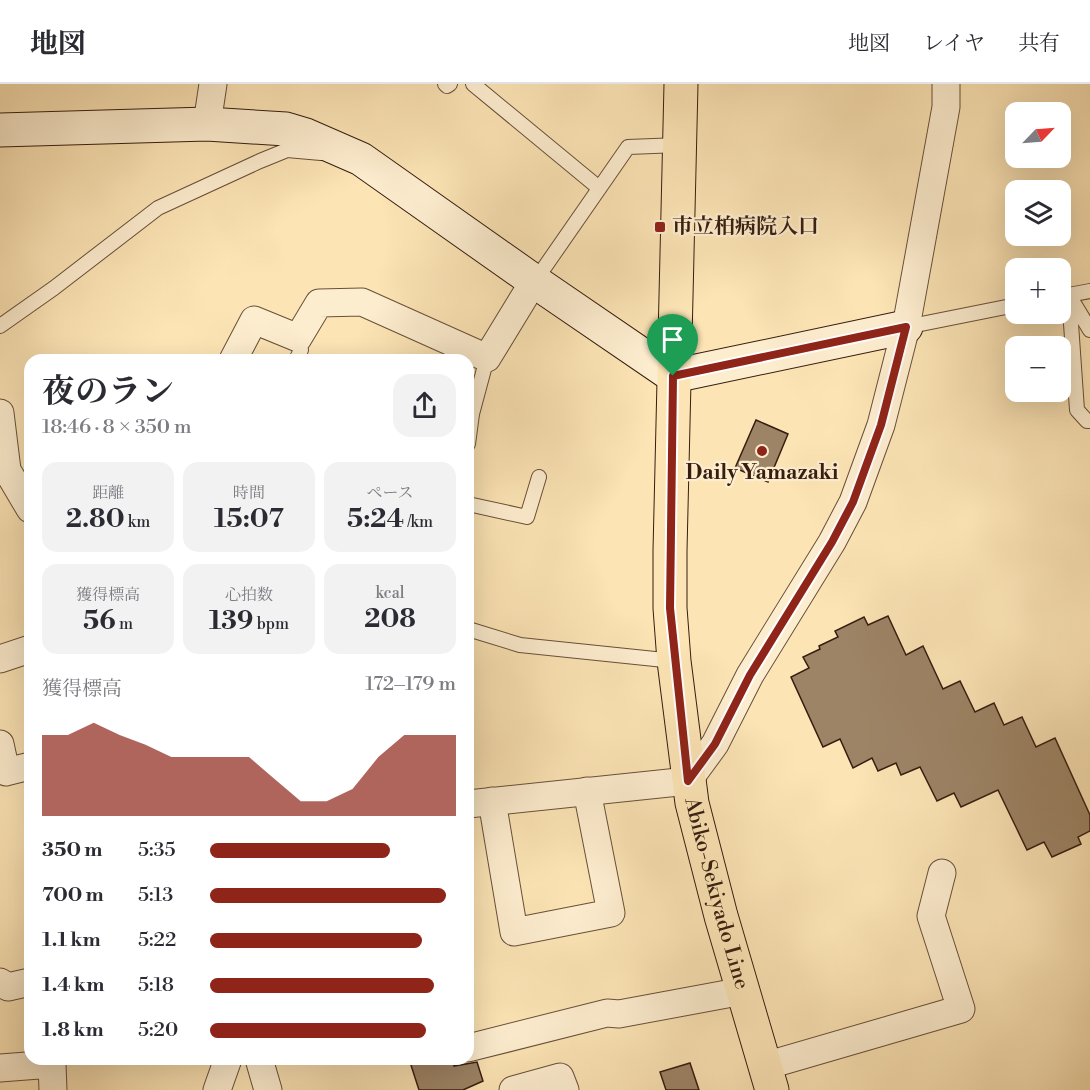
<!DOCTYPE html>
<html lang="ja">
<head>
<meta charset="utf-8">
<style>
  :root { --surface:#fff; --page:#f2f2f3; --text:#2b2b33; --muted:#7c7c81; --line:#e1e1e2; --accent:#8f2418 }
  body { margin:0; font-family:"Libre Bodoni","Noto Serif JP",serif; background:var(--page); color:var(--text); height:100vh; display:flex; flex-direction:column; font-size:22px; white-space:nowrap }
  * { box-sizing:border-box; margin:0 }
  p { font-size:20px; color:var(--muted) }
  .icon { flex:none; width:33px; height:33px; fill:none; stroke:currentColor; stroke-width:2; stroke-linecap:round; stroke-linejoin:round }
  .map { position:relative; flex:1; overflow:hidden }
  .sheet { position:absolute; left:24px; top:270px; width:450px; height:711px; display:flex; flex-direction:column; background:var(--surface); border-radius:18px; box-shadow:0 6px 24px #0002 }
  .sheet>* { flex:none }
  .needle { width:39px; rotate:65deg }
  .fabs { position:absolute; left:1005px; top:18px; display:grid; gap:12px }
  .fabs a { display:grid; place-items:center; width:66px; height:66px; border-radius:12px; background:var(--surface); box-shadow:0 6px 24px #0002; font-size:30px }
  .pin { position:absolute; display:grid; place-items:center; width:51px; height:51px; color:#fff; margin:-62px -26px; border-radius:50% 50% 50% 0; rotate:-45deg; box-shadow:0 0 6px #0007 }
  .pin .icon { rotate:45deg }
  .round { display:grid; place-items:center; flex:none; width:63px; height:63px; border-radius:18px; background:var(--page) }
  .summary { display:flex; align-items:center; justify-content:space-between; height:102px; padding:0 18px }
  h1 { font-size:33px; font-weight:700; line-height:45px }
  .stats { display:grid; grid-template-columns:repeat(3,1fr); gap:9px; height:102px; padding:6px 18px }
  .stats div { display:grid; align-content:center; border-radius:15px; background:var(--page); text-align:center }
  .stats b { font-size:26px; font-weight:700 }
  .stats small { font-size:16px; font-weight:400 }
  .stats p { font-size:16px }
  .chart { height:168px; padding:12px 18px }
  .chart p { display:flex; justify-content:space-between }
  .chart svg { width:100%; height:108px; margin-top:6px; fill:var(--accent); opacity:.7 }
  ul { padding:0 18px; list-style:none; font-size:20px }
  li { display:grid; grid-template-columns:96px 72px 1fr; align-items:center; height:45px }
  li i { height:15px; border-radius:8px; background:var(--accent) }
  header { display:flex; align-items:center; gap:36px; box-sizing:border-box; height:84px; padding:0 30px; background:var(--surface); border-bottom:2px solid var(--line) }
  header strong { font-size:28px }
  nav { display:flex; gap:33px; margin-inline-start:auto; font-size:21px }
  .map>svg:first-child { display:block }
  .building { fill:#9d8466; stroke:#361d10; stroke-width:1.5 }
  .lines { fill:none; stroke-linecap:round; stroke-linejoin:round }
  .lane-casing { stroke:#684f39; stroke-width:16 }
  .street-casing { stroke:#684f39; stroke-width:29 }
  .secondary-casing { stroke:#361d10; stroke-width:35 }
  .primary-casing { stroke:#361d10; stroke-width:35 }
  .lane { stroke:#fdedcf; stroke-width:14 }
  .street { stroke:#fdedcf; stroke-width:27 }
  .secondary { stroke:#fdedcf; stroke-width:33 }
  .primary { stroke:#fce4b5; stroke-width:33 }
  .route-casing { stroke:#fff; stroke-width:12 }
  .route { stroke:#8f2418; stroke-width:8 }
  .poi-dot { fill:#8f2418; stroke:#fdedcf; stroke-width:2 }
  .labels { text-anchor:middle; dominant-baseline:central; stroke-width:4.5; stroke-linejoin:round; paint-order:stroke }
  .poi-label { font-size:21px; font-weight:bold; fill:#361d10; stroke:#fdedcf; text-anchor:start }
  .street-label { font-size:21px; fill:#361d10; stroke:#fdedcf }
</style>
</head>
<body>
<header>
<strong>地図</strong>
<nav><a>地図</a><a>レイヤ</a><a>共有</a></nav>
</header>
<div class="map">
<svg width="1090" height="1006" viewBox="0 0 1090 1006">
  <rect width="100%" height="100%" fill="#fce4b5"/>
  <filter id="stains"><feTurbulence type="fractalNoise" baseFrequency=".00333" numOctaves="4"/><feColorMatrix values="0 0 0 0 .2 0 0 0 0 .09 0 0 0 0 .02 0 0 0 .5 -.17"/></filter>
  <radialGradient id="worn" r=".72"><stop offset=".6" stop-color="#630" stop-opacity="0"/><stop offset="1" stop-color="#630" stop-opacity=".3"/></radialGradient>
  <g class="building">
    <path d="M 756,336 L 788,350 L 768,398 L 735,384 Z"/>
    <path d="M 888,532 L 906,571 L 923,562 L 943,605 L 960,597 L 975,628 L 994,619 L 1004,641 L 1022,633 L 1036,663 L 1055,654 L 1090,731 L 1090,747 L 1078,753 L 1081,760 L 1052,773 L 1044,758 L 1027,766 L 998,706 L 961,723 L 954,709 L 937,717 L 920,683 L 901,691 L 896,679 L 878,687 L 872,674 L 853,684 L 840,655 L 823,663 L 791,593 L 809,584 L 803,573 L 820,565 L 819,562 L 838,553 L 835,547 L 864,533 L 868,541 Z"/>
    <path d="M 409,975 L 454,975 L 454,982 L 477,978 L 483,997 L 463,1006 L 419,1006 Z"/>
    <path d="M 690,979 L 699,1006 L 666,1006 L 660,988 Z"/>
  </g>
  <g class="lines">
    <g class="lane-casing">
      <g id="lane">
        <path d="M 445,0 L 447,2 L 450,0"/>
        <path d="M 473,0 L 599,104"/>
        <path d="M 535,197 L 628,63 L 679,61"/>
        <path d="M 1069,211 L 1077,326 L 1087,337 L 1090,337"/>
        <path d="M 1063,212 L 1090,207"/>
        <path d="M 1070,213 L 1090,246"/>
        <path d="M 0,242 L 54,204 L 158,124 L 260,77 L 287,66 L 321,69"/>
        <path d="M 906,243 L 1016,221"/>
        <path d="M 296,276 L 301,266 L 298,254"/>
        <path d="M 468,360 L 472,330 L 487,274"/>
        <path d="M 468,420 L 527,433 L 539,393"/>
        <path d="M 468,545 L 520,561 L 674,577"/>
      </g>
    </g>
    <g class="street-casing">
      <g id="street">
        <path d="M 207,40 L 213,0"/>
        <path d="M 233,276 L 254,236 L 298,254 L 319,219 L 362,218 L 487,274 L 534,197"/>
        <path d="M 0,329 L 7,386 L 30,425"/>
        <path d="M 0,575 L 30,565"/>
        <path d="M 0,660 L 6,688 L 30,682"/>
        <path d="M 492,717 L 514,848 L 611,829 L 587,707"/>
        <path d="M 468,720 L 688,697 L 715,660 L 750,591 L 832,458 L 853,418 L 881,341 L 906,243 L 946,23 L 946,0"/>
        <path d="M 0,898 L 8,903 L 30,898"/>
        <path d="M 468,964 L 607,929 L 619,930 L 743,907"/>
        <path d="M 259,975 L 268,1006"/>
        <path d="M 765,982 L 961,925 L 931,832 L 942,789"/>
        <path d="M 0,984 L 52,980 L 53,1006"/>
        <path d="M 217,1006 L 228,975"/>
        <path d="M 513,1006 L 560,993 L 565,1006"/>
      </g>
    </g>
    <g class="secondary-casing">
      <path id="secondary" d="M 0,46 L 207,40 L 286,45 L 306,51 L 361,75 L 534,197 L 673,292 L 906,243"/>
    </g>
    <g class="primary-casing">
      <g id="primary">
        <path id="s1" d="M 681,0 L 670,467 L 670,524 L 674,577 L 692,719 L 721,832 L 772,1006"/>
      </g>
    </g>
    <use href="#lane" class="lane"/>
    <use href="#street" class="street"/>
    <use href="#secondary" class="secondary"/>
    <use href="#primary" class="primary"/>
  </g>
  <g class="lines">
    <g class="route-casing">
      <path id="route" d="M 906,243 L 881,341 L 853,418 L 832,458 L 750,591 L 715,660 L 688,697 L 670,524 L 673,292 Z"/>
    </g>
    <use href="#route" class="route"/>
  </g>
  <g class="poi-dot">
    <rect x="654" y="137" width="12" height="12" rx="3"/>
    <circle cx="762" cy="367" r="6"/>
  </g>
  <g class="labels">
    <g class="poi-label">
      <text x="672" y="143">市立柏病院入口</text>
      <text x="762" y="389" text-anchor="middle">Daily Yamazaki</text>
    </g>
    <g class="street-label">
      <text stroke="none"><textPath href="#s1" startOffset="814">Abiko-Sekiyado Line</textPath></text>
    </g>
  </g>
  <rect width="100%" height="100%" filter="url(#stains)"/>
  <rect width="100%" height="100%" fill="url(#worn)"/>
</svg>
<div class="fabs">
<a><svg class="needle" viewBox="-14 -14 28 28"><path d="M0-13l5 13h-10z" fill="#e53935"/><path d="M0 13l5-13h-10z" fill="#7c7c81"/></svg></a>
<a><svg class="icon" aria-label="layers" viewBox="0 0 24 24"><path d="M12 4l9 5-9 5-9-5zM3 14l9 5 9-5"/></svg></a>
<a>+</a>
<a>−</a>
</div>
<div class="pin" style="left:673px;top:292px;background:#1e9e55"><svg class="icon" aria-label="arrive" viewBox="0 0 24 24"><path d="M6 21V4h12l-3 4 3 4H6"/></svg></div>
<section class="sheet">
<div class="summary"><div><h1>夜のラン</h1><p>18:46 · 8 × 350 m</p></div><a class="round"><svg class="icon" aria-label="share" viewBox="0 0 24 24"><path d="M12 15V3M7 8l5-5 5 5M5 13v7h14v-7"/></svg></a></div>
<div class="stats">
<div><p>距離</p><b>2.80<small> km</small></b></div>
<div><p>時間</p><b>15:07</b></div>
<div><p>ペース</p><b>5:24<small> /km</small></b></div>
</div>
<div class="stats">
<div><p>獲得標高</p><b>56<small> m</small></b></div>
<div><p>心拍数</p><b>139<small> bpm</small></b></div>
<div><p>kcal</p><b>208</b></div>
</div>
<div class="chart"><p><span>獲得標高</span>172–179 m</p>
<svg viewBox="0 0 160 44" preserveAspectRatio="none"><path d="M0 44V11L10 11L20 6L30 11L40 15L50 20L60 20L70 20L80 20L90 29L100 38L110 38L120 33L130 20L140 11L150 11L160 11V44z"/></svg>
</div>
<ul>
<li><b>350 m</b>5:35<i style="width:73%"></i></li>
<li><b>700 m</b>5:13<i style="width:96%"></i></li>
<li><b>1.1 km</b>5:22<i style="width:86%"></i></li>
<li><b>1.4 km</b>5:18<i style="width:91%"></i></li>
<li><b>1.8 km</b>5:20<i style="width:88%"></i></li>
</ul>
</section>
</div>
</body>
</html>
